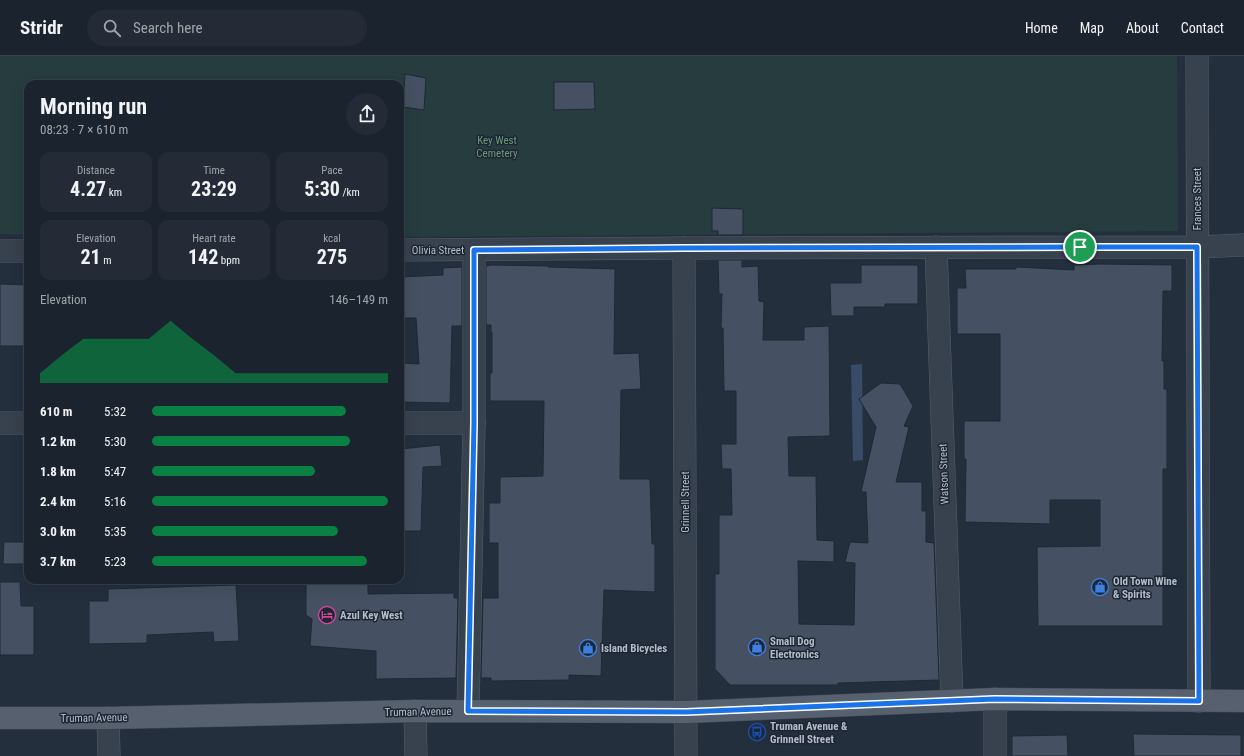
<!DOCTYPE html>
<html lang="en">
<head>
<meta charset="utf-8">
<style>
  :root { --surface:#1b232e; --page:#242b36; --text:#f1f3f6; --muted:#a0a4aa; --line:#39404a; --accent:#0b8043 }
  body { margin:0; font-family:"Roboto Condensed",sans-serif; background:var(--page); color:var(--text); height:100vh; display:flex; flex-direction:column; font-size:15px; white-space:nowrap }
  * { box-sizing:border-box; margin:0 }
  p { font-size:13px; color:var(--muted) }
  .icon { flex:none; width:22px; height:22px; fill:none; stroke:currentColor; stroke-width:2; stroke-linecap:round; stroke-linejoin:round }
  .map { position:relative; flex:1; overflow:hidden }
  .drawer { position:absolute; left:24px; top:24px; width:380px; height:504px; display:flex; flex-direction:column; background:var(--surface); border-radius:12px; box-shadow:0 4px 16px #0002,0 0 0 1px var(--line) }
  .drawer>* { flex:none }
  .pin { position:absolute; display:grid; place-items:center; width:34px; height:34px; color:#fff; margin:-17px; border:2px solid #fff; border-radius:50%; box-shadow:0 1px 4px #0007 }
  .round { display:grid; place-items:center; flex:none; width:42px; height:42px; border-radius:21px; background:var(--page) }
  .headline { display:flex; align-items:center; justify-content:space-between; height:68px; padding:0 16px }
  h1 { font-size:22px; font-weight:700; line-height:30px }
  .stats { display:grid; grid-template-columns:repeat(3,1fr); gap:6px; height:68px; padding:4px 16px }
  .stats div { display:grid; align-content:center; border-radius:10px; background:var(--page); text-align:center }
  .stats b { font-size:20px; font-weight:700 }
  .stats small { font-size:11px; font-weight:400 }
  .stats p { font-size:11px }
  .chart { height:112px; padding:8px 16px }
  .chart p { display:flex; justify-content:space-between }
  .chart svg { width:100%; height:72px; margin-top:4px; fill:var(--accent); opacity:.7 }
  ul { padding:0 16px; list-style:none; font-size:13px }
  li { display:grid; grid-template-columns:64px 48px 1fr; align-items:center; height:30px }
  li i { height:10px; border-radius:5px; background:var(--accent) }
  header { display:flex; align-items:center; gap:24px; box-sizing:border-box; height:56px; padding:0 20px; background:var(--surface); border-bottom:1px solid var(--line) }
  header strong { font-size:19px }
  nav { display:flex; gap:22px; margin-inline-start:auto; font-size:14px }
  .search { width:280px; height:36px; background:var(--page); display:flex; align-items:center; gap:10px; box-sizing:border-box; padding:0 14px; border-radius:22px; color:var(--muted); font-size:15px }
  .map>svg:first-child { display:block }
  .green { fill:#263c3f }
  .water { fill:#394c67 }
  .building { fill:#455162; stroke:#1f2835 }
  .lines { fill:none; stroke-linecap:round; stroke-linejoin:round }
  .street-casing { stroke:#565f6c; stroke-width:23 }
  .primary-casing { stroke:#414a57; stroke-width:23 }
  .street { stroke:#38414e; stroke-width:22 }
  .primary { stroke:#56606e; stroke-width:22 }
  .route-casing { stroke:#fff; stroke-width:8 }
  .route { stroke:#1a73e8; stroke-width:5 }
  .labels { text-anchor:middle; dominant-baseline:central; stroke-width:3; stroke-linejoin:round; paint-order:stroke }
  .park-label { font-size:11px; fill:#6b9a76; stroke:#1d2633 }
  .street-label { font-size:11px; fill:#b4bcc9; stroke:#1d2633 }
  .poi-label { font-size:11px; font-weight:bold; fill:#b4bcc9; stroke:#1d2633; text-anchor:start }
</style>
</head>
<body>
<header>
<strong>Stridr</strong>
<div class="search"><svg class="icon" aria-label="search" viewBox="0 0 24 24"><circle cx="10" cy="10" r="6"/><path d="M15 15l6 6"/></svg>Search here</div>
<nav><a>Home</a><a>Map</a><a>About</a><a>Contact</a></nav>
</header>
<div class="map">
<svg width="1244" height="700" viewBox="0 0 1244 700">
  <rect width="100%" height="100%" fill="#242f3e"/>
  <path class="green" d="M 0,0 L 1177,0 L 1178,175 L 400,181 L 400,28 L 28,28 L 28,179 L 0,178 Z"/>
  <path class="water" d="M 862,308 L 863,404 L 853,405 L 851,309 Z"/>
  <g class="building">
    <path d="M 405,18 L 426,22 L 424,54 L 403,51 Z"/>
    <path d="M 554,26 L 594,26 L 595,53 L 554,54 Z"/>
    <path d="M 712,152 L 743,153 L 743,179 L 718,179 L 718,175 L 712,175 Z"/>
    <path d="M 718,204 L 742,204 L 742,211 L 758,210 L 759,245 L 764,246 L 763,284 L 804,284 L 804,271 L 829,270 L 830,380 L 788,381 L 789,420 L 816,420 L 817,484 L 834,485 L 834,506 L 798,505 L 799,568 L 854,569 L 855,507 L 845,506 L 850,486 L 868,487 L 866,436 L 861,436 L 876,371 L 859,343 L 881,327 L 900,328 L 913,350 L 904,370 L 909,371 L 896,426 L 922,426 L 922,455 L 926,455 L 926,486 L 934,487 L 939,624 L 838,627 L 838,629 L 730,629 L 715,613 L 715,518 L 719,518 L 719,459 L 732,459 L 731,413 L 722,413 L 721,388 L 736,388 L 736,335 L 724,335 L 723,272 L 721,272 L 722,238 L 719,238 Z"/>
    <path d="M 1100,208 L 1172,209 L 1172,235 L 1163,235 L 1162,305 L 1164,305 L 1164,333 L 1167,333 L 1167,413 L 1163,413 L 1163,570 L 1038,570 L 1037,491 L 1100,490 L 1100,444 L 1050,444 L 1050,468 L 965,466 L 966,403 L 964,403 L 964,365 L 1000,365 L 1000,278 L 957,278 L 957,232 L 966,232 L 965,213 L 1016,213 L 1016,211 L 1074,214 L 1074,209 Z"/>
    <path d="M 491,209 L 548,210 L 548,211 L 615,213 L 614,298 L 639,297 L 641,333 L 621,334 L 620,423 L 650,423 L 652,488 L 655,488 L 655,536 L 604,534 L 601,620 L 569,619 L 569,624 L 491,625 L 491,622 L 481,622 L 483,542 L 498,542 L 498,487 L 489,487 L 489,447 L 500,447 L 500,421 L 543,420 L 544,345 L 490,345 L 490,317 L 492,317 L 492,276 L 491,276 L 491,269 L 486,269 L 486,210 Z"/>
    <path d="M 861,209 L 918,209 L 918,248 L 885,248 L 885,251 L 854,251 L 854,260 L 831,260 L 830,227 L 861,227 Z"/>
    <path d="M 462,211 L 462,270 L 452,270 L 450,347 L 400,346 L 400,307 L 419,308 L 416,262 L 400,262 L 400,221 L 443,219 L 443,212 Z"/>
    <path d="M 0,228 L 28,229 L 28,290 L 0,290 Z"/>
    <path d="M 440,389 L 442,410 L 423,411 L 421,475 L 400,475 L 400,393 Z"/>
    <path d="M 4,486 L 28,486 L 28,508 L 3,508 Z"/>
    <path d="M 306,524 L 368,524 L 368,538 L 454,537 L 454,542 L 458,542 L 456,622 L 376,623 L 376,595 L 310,590 L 312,563 L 306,559 Z"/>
    <path d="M 0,526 L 20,526 L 21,550 L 34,550 L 34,599 L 0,599 Z"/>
    <path d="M 236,529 L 239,585 L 214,586 L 213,576 L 147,579 L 147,587 L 89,588 L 89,545 L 108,545 L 108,533 Z"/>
    <path d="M 1133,678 L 1241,679 L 1241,700 L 1134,700 Z"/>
    <path d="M 1067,679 L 1068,700 L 1012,700 L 1012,680 Z"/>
  </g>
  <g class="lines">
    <g class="street-casing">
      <g id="street">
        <path d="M 1197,0 L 1199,645"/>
        <path d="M 936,191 L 952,645"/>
        <path d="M 684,192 L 686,700"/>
        <path d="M 400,194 L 684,192 L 1197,191 L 1244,189"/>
        <path d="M 0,195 L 28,195"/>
        <path d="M 0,367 L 28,367"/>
        <path d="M 400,367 L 474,367"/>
        <path d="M 995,643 L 995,700"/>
        <path d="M 415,655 L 416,700"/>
        <path d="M 468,655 L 474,367 L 474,194"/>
        <path d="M 108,662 L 109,700"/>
      </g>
    </g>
    <g class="primary-casing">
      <path id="primary" d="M 0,662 L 108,662 L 415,655 L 686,656 L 995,643 L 1244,645"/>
    </g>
    <use href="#street" class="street"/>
    <use href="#primary" class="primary"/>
  </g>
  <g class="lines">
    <g class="route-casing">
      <path id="route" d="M 1080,191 L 1197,191 L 1199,645 L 995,643 L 686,656 L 468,655 L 474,367 L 474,194 L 684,192 Z"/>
    </g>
    <use href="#route" class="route"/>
  </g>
  <defs>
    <g id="shop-ring" transform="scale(0.9)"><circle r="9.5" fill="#1d2633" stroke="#3f7fe0" stroke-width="1.5"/><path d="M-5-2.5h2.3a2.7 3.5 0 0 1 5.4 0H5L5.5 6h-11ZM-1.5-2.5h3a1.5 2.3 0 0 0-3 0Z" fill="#3f7fe0"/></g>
    <g id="hotel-ring" transform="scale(0.9)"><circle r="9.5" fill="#1d2633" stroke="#d1479c" stroke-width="1.5"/><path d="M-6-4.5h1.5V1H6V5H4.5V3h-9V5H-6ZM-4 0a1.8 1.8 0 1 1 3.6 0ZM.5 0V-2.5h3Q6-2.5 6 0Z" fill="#d1479c"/></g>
    <g id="bus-ring" transform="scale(0.9)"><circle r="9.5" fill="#1d2633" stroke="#1a4fb4" stroke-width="1.5"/><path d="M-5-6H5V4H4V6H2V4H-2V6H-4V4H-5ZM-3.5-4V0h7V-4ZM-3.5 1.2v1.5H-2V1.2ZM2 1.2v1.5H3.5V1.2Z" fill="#1a4fb4"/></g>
  </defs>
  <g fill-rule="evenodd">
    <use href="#shop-ring" x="1100" y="531"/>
    <use href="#hotel-ring" x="327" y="559"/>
    <use href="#shop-ring" x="757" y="591"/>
    <use href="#shop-ring" x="588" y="592"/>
    <use href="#bus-ring" x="757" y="676"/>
  </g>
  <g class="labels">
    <g class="park-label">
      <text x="497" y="84">Key West<tspan x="497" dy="13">Cemetery</tspan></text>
    </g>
    <g class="street-label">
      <text transform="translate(1197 143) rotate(-90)">Frances Street</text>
      <text x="438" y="194">Olivia Street</text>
      <text transform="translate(944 418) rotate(-92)">Watson Street</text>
      <text transform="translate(685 446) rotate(-90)">Grinnell Street</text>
      <text transform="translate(418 656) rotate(-1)">Truman Avenue</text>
      <text transform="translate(94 662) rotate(-1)">Truman Avenue</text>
    </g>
    <g class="poi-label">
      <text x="1113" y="525">Old Town Wine<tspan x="1113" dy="13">&amp; Spirits</tspan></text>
      <text x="340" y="559">Azul Key West</text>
      <text x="770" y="585">Small Dog<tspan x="770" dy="13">Electronics</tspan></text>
      <text x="601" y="592">Island Bicycles</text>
      <text x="770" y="670">Truman Avenue &amp;<tspan x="770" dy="13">Grinnell Street</tspan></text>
    </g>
  </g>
</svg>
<div class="pin" style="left:1080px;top:191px;background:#1e9e55"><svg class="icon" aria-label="arrive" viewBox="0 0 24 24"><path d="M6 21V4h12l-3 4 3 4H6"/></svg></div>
<section class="drawer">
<div class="headline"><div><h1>Morning run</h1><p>08:23 · 7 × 610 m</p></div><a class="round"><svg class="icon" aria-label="share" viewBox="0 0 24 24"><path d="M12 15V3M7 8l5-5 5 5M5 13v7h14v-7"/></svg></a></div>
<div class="stats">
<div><p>Distance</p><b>4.27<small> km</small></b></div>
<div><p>Time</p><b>23:29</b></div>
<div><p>Pace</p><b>5:30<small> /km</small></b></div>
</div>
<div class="stats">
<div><p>Elevation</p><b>21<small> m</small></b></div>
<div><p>Heart rate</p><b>142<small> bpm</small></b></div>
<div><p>kcal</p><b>275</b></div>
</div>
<div class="chart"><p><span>Elevation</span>146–149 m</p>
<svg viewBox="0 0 160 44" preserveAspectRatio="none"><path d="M0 44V38L10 27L20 17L30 17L40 17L50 17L60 6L70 17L80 27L90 38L100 38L110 38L120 38L130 38L140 38L150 38L160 38V44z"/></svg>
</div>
<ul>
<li><b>610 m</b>5:32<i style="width:82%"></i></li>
<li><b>1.2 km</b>5:30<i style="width:84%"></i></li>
<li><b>1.8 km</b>5:47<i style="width:69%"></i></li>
<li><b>2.4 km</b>5:16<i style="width:100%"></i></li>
<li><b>3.0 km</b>5:35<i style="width:79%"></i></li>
<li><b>3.7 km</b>5:23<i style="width:91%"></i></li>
</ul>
</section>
</div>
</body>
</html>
